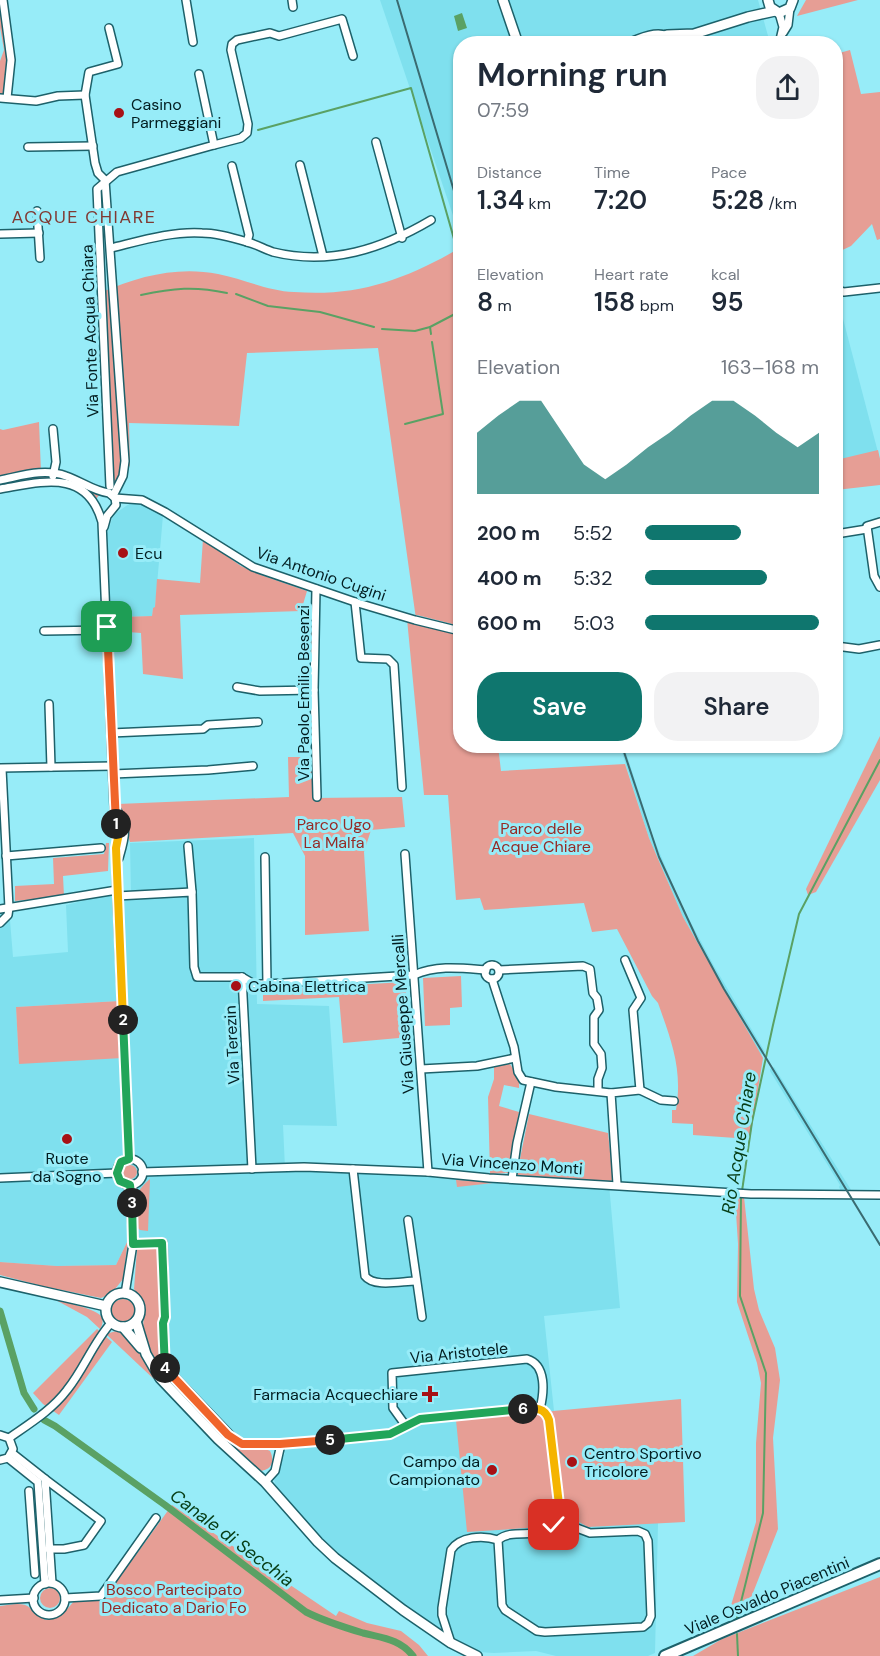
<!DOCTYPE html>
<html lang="en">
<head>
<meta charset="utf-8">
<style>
  :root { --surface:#fff; --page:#f2f2f3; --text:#1f2937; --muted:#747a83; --accent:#0f766e }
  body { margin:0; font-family:"DM Sans",sans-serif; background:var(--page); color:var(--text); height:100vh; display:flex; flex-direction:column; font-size:22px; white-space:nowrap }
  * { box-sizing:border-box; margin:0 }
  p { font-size:20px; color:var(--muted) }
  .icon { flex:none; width:33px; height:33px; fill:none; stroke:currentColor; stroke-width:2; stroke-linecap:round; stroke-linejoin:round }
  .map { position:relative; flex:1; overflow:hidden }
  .panel { position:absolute; left:453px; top:36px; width:390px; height:717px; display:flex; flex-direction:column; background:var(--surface); border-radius:24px; box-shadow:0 2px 4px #0004 }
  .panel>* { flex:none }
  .pin { position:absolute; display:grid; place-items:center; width:51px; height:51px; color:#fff; margin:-26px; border-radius:12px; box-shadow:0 3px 9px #0006 }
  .km { position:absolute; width:30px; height:30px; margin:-15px; border-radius:50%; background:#222; color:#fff; font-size:16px; line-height:30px; text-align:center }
  .round { display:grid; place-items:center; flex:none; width:63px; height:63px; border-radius:24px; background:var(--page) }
  .headline { display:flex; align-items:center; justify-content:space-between; height:102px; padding:0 24px }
  h1 { font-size:33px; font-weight:600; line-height:45px }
  .figures { display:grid; grid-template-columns:repeat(3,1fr); gap:9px; height:102px; padding:6px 24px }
  .figures div { display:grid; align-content:center }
  .figures b { font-size:26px; font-weight:600 }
  .figures small { font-size:16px; font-weight:400 }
  .figures p { font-size:16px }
  .chart { height:168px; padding:12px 24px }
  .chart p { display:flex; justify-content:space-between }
  .chart svg { width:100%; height:108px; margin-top:6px; fill:var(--accent); opacity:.7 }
  .cta { display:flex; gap:12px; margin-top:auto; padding:12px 24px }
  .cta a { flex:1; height:69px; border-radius:24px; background:var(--accent); color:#fff; font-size:24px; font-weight:600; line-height:69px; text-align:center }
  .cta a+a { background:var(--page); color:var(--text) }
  ul { padding:0 24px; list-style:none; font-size:20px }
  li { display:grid; grid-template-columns:96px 72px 1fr; align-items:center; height:45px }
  li i { height:15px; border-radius:8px; background:var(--accent) }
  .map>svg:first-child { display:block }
  .built { fill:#7fe0ee; fill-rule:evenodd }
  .green { fill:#e69e95 }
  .water { fill:#5aa164 }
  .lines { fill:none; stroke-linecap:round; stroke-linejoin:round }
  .stream { stroke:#5aa164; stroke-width:2 }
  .canal { stroke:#5aa164; stroke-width:7 }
  .street-casing { stroke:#1d616a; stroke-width:10 }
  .secondary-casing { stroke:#1d616a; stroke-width:12 }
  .primary-casing { stroke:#1d616a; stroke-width:14 }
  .street { stroke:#fff; stroke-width:7 }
  .secondary { stroke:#fff; stroke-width:9 }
  .primary { stroke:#fff; stroke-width:10 }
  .rail { stroke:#3a6b71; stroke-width:2 }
  .split-1-casing { stroke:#fff; stroke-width:12 }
  .split-2-casing { stroke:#fff; stroke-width:12 }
  .split-3-casing { stroke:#fff; stroke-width:12 }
  .split-4-casing { stroke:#fff; stroke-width:12 }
  .split-5-casing { stroke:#fff; stroke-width:12 }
  .split-6-casing { stroke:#fff; stroke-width:12 }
  .split-7-casing { stroke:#fff; stroke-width:12 }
  .split-1 { stroke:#f0652b; stroke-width:8 }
  .split-2 { stroke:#f5b400; stroke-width:8 }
  .split-3 { stroke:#22a559; stroke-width:8 }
  .split-4 { stroke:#22a559; stroke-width:8 }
  .split-5 { stroke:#f0652b; stroke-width:8 }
  .split-6 { stroke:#22a559; stroke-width:8 }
  .split-7 { stroke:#f5b400; stroke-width:8 }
  .poi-dot { fill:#a71115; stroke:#97ecf8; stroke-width:2 }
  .labels { text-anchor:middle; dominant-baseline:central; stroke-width:6; stroke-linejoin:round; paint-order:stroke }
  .poi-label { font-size:16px; fill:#021d20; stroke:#97ecf8; text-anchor:start }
  .street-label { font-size:16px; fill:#021d20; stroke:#97ecf8 }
  .park-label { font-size:16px; fill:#962a25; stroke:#97ecf8 }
  .neighbourhood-label { font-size:18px; letter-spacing:1.5px; fill:#803932; stroke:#97ecf8 }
  .water-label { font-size:18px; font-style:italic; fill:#063d15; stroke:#97ecf8 }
</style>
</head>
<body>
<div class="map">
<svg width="880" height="1656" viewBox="0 0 880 1656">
  <rect width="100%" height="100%" fill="#97ecf8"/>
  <g class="built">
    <path d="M 380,0 L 758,0 L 770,43 L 460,44 L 460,236 Z"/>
    <path d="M 836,292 L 880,460 L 880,478 L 836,491 Z"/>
    <path d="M 129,504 L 143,504 L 163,515 L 155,608 L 153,608 L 152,616 L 119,617 L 119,613 L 114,613 L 111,618 L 107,534 L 112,519 L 116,513 Z"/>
    <path d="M 620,746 L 624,746 L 653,837 L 681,904 L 714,966 L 765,1052 L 761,1055 L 683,917 L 649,838 Z"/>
    <path d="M 254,838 L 257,1004 L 329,1006 L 337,1126 L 283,1125 L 285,1168 L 609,1184 L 620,1308 L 544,1316 L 554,1411 L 678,1404 L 658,1524 L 655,1653 L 648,1656 L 556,1656 L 536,1651 L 494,1653 L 479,1652 L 454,1640 L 412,1612 L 337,1555 L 305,1523 L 298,1512 L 277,1490 L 274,1480 L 285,1453 L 271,1439 L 242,1439 L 238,1436 L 169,1367 L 165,1360 L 161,1358 L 156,1242 L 133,1244 L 133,1239 L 128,1240 L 116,1265 L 57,1266 L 0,1262 L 0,909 L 9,908 L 13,957 L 68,952 L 66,905 L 114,893 L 131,895 L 130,843 ZM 118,1001 L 19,1064 L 16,1007 Z"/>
    <path d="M 774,1067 L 853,1193 L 842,1194 L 839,1187 L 840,1185 L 770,1071 L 770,1069 Z"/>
  </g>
  <g class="green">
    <path d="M 0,0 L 11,60 L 7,98 L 0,98 L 0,61 L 4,50 L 0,27 Z"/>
    <path d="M 806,0 L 858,0 L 797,16 Z"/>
    <path d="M 850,50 L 861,94 L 880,92 L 880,239 L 877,240 L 872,224 L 851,246 L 836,253 L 836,54 Z"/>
    <path d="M 460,248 L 460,626 L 417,615 L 416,619 L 378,348 L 247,353 L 239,426 L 129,423 L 130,465 L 120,488 L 109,493 L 102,292 C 139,276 178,266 218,274 C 244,279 268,291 294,292 C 359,297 406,279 460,248 Z"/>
    <path d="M 39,422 L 41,472 L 53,473 L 101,493 L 95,500 L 68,483 L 0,489 L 0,429 L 3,430 Z"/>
    <path d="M 878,450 L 880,459 L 880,485 L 836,490 L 836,460 Z"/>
    <path d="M 203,539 L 241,566 L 261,575 L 307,591 L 301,611 L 180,615 L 183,679 L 143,674 L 141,633 L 115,631 L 111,618 L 114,613 L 119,613 L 119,617 L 152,616 L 153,608 L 155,607 L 157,579 L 200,583 Z"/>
    <path d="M 407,619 L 458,631 L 455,645 L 460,746 L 498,746 L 501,771 L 625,764 L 649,838 L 683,917 L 763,1058 L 750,1139 L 693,1135 L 693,1124 L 672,1123 L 672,1110 L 676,1110 C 683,1069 671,1040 658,1003 L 652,996 L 617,929 L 592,932 L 584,903 L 484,910 L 480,898 L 456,900 L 448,795 L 424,795 Z"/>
    <path d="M 880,736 L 880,780 L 816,892 L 808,895 L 806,889 Z"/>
    <path d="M 288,757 L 310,757 L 315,798 L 402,797 L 405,827 L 371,830 L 364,852 L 369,931 L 305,935 L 305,856 L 293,833 L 130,842 L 118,804 L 289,797 Z"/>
    <path d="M 106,843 L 109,843 L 108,871 L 63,876 L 64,896 L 15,901 L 15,886 L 54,884 L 53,858 L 104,854 Z"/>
    <path d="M 461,976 L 462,1007 L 450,1008 L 450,1025 L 425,1026 L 423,978 Z"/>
    <path d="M 405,982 L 410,1037 L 343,1043 L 339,997 L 263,1001 L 263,990 Z"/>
    <path d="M 119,1001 L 122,1058 L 19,1064 L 16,1007 Z"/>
    <path d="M 510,1064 L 519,1078 L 519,1088 L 504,1085 L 499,1106 L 519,1112 L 508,1173 L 490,1174 L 488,1097 L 494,1079 L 494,1066 Z"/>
    <path d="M 529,1114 L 608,1133 L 613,1179 L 611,1181 L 519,1176 L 517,1174 Z"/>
    <circle cx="130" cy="1172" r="7"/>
    <path d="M 150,1179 L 148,1231 L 140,1230 L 135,1225 C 135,1204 132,1194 150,1179 Z"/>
    <path d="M 456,1180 L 493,1182 L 493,1183 L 457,1187 Z"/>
    <path d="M 735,1197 L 744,1197 L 754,1289 L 759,1310 L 775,1348 L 780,1380 L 773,1438 L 778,1529 L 749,1603 L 729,1612 L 756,1522 L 756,1443 L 761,1383 L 757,1363 L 737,1302 L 738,1244 Z"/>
    <path d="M 128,1240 L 123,1279 L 112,1293 L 101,1298 L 42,1286 L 0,1275 L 0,1262 L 57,1266 L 116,1265 Z"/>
    <path d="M 137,1249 L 157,1249 L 161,1363 L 168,1377 L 237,1446 L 261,1447 L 270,1451 C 275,1461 272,1470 260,1471 L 254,1467 L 170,1383 L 154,1361 L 143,1328 L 144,1309 L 143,1302 L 134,1289 Z"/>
    <path d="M 52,1298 C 63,1302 93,1308 100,1315 C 104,1320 103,1324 100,1329 L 87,1317 Z"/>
    <circle cx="123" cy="1311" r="12"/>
    <path d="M 97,1329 L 112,1342 L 59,1415 L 43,1404 L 33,1393 Z"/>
    <path d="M 116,1331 C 138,1339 147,1364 158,1383 L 106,1334 Z"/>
    <path d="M 681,1399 L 685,1522 L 588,1527 L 577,1521 L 574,1512 L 565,1504 L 553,1507 L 542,1527 L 467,1532 L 456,1420 Z"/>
    <path d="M 172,1505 L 336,1616 L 339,1611 L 367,1623 L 401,1631 L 419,1645 L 428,1656 L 0,1656 L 0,1606 C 9,1605 23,1601 30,1608 C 36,1613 38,1617 46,1620 L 62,1615 L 75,1600 L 104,1599 Z"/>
    <path d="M 880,1577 L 880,1656 L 693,1656 L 722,1639 Z"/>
    <circle cx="50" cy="1598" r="10"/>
  </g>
  <path class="water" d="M 462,13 L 467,28 L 458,31 L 454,16 Z"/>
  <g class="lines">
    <g class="stream">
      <path d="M 258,130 L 411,88 L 460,260"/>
      <path d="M 236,294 L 268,306 L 320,312 L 374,327"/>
      <path d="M 141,295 C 173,288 195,286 227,293"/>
      <path d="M 382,329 L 415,331 L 430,327"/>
      <path d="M 431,334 L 430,327 L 453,315 L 460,306"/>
      <path d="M 405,424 L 443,414 L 432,342"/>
      <path d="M 742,1191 L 752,1122 L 773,1025 L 799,914 L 880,760"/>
      <path d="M 737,1618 L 763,1513 L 766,1373 L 740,1296 L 741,1196"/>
      <path d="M 737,1634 L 738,1656"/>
    </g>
    <g class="canal">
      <path d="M 0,1311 L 24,1393 L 34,1409"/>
      <path d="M 44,1420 L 55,1426 L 165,1505 L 306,1612 C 324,1621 343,1627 363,1633 C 382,1638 400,1639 413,1656"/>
    </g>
    <g class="street-casing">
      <g id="street">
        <path d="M 3,0 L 11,60 L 7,98"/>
        <path d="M 186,0 L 193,42"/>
        <path d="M 292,0 L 293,7"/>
        <path d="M 779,13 L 783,27 L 779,44"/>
        <path d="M 783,33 L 788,25 L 790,8"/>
        <path d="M 0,98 L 36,101 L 58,96 L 85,95"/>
        <path d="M 376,142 L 402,238"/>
        <path d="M 214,145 L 241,138 L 247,133 L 248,124 L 231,50 L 232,44 L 237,40 L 270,33 L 279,36 L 342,19 L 353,56"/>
        <path d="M 28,147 L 93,146"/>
        <path d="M 300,165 L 323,256"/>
        <path d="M 232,166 L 249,235 L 247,242"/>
        <path d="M 105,180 L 125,461 L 123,476 L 113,496"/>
        <path d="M 105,180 L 98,173 L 95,163 L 85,95 L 89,72 L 118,64 L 109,28"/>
        <path d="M 37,211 L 40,258"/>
        <path d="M 0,234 L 39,233"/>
        <path d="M 111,248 C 140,241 172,231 202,233 C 216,233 234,238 247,242 C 256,244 264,249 273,252 C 330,266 382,249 431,220"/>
        <path d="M 836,284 L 838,290 L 844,292 L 880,288"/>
        <path d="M 53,429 L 56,462 L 53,476"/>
        <path d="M 0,480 C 21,476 44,468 66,476 C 81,481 93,491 109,493 L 115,498 L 116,505 L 107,516 L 104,527"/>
        <path d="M 110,486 L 97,189 L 117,172 L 214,145 L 199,74"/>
        <path d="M 0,489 C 42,482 87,468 102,522 L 114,806 L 119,833 L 116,848 L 117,896 L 129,1159"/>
        <path d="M 115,498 L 142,500 L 165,512 L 253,567 L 358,603 L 415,620 L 460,631"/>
        <path d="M 880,522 L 867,526 L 874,576 L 880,587"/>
        <path d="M 836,534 L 867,529"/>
        <path d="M 316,589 L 314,690 L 317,797"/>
        <path d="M 355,602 L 361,658 L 388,659 L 394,665 L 402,787"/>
        <path d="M 44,631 L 107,630"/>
        <path d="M 836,646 L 859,649 L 880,645"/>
        <path d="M 237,687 L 260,691 L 314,690"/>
        <path d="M 49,704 L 51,767"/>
        <path d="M 111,733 L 203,729 L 208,725 L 258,722"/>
        <path d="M 0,768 L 113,766"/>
        <path d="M 113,774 L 208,770 L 253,766"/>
        <path d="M 115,807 C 128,828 126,834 119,858"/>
        <path d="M 188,846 L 192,892"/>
        <path d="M 405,854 L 428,1172"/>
        <path d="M 6,856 L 101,848"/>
        <path d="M 265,857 L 267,984"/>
        <path d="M 117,896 L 192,892 L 194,967 L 197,977 L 242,977 L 252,1169"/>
        <path d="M 0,909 L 117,890"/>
        <path d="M 0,923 L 8,915 L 9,908 L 2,769"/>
        <circle cx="492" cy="972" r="7"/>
        <path d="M 499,970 L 583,966 L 590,969 L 593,993 L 597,998 L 599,1010 L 594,1017 L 594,1044 L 601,1054 L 602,1068 L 598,1079 L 598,1091"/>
        <path d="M 242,977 L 254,984 L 267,984 L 414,975 C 437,965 460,968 486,970"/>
        <path d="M 492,979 L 514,1047 L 518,1072 L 523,1080 L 556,1087 L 611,1093"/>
        <path d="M 421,1069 L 477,1066 L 515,1058"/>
        <path d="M 640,1090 L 661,1100 L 674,1101"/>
        <circle cx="130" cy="1172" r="13"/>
        <path d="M 353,1169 L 365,1276 C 374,1288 402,1281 416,1281"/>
        <path d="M 142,1172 L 304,1167 L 428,1172 L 489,1178 L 751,1194 L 880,1195"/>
        <path d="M 0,1178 L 117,1173"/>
        <path d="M 512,1179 L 517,1143 L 531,1082"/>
        <path d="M 617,1184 L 611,1093 L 640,1090 L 633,1010 L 641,998 L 625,960"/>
        <path d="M 408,1220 L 422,1317"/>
        <path d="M 133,1244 L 163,1243 L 165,1317 L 163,1323 L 164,1366 L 236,1441 L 242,1444 L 281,1444 L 275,1471 L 265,1482"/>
        <path d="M 125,1294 L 133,1244 L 130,1185"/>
        <path d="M 406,1426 L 393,1408 L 392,1373 L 527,1359 C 547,1365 544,1393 540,1409"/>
        <path d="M 0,1435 L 9,1438 L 13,1449 L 8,1458 L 0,1460"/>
        <path d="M 9,1438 C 29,1424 52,1410 67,1390 C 84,1369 93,1343 111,1323"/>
        <path d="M 281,1444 L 390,1434 L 420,1419 L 537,1408 L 546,1413 L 549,1420 L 560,1513"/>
        <path d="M 12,1453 L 45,1479 L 52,1583"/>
        <path d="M 8,1458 L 38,1482 L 45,1584"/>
        <path d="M 45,1479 L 101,1521 L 84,1545 L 64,1549 L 49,1549"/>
        <path d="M 29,1491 L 35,1574"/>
        <circle cx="562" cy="1521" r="8"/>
        <path d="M 554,1525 C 538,1541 513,1527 498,1540 L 502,1605 L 505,1610 L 537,1631 L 545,1632 L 643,1627 L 648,1623 L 651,1616 L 648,1541 L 645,1534 L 638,1531 L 590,1533 L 569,1525"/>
        <circle cx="49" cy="1599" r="16"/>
        <path d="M 65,1598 L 101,1596 L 156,1518"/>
        <path d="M 0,1600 L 34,1598"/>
        <path d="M 451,1643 L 442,1615 L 442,1608 L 451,1550 C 460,1536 483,1535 498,1540"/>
      </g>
    </g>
    <g class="secondary-casing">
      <g id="secondary">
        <path d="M 503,0 L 518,44"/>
        <path d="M 768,0 L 770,7 L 779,13 L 790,8 L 793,0"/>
        <path d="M 667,35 L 694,34 L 748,17 L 775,11"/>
        <path d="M 628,44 C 642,38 665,27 674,44"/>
        <path d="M 0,1282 L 106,1306"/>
        <circle cx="123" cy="1310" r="17"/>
        <path d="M 136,1321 L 146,1354 L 160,1378 L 218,1439 L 265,1482 L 318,1542 L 335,1558 L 403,1610 L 451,1643 L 477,1656"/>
        <path d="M 123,1327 L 141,1348"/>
      </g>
    </g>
    <g class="primary-casing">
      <path id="primary" d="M 665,1656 L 880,1564"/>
    </g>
    <use href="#street" class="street"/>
    <use href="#secondary" class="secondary"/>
    <use href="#primary" class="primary"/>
    <g class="rail">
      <path d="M 397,0 L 460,211"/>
      <path d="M 622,746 L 659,857 L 698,941 L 724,989 L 880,1245"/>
    </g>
  </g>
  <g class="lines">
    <g class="split-1-casing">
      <path id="split-1" d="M 107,627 L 116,824"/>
    </g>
    <g class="split-2-casing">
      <path id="split-2" d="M 116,824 L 119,833 L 116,848 L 123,1020"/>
    </g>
    <g class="split-3-casing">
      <path id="split-3" d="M 123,1020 L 129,1159 L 121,1162 L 117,1173 L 120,1181 L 130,1185 L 132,1203"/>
    </g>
    <g class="split-4-casing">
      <path id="split-4" d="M 132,1203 L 133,1244 L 162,1243 L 165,1317 L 163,1323 L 165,1368"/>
    </g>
    <g class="split-5-casing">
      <path id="split-5" d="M 165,1368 L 228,1435 L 242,1444 L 280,1444 L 330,1440"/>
    </g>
    <g class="split-6-casing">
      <path id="split-6" d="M 330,1440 L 390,1434 L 420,1419 L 523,1409"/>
    </g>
    <g class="split-7-casing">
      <path id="split-7" d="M 523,1409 C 535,1408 545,1407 549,1420 L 560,1513 L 554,1518 L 554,1525"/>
    </g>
    <use href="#split-1" class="split-1"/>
    <use href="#split-2" class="split-2"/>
    <use href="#split-3" class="split-3"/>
    <use href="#split-4" class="split-4"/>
    <use href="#split-5" class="split-5"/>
    <use href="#split-6" class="split-6"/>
    <use href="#split-7" class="split-7"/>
  </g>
  <g class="poi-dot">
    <circle cx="119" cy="113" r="6"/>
    <circle cx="123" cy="553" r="6"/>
    <circle cx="236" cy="986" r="6"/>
    <circle cx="67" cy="1139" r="6"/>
    <path d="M427 1385h6v6h6v6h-6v6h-6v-6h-6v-6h6z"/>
    <circle cx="572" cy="1462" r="6"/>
    <circle cx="492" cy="1470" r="6"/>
  </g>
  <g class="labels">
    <g class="poi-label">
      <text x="131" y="104">Casino<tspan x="131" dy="18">Parmeggiani</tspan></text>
      <text x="135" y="553">Ecu</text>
      <text x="248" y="986">Cabina Elettrica</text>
      <text x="67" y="1158" text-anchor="middle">Ruote<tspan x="67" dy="18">da Sogno</tspan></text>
      <text x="418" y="1394" text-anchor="end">Farmacia Acquechiare</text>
      <text x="584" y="1453">Centro Sportivo<tspan x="584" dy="18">Tricolore</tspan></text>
      <text x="480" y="1461" text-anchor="end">Campo da<tspan x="480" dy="18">Campionato</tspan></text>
    </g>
    <g class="street-label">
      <text transform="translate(90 331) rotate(-92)">Via Fonte Acqua Chiara</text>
      <text transform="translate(321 574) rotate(19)">Via Antonio Cugini</text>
      <text transform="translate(303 693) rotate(-90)">Via Paolo Emilio Besenzi</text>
      <text transform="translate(403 1014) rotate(-94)">Via Giuseppe Mercalli</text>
      <text transform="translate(232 1045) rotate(-93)">Via Terezin</text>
      <text transform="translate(512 1164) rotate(4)">Via Vincenzo Monti</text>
      <text transform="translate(459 1353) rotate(-6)">Via Aristotele</text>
      <text transform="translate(767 1596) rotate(-23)">Viale Osvaldo Piacentini</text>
    </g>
    <g class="park-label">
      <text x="334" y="824">Parco Ugo<tspan x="334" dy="18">La Malfa</tspan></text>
      <text x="541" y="828">Parco delle<tspan x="541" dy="18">Acque Chiare</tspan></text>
      <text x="174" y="1589">Bosco Partecipato<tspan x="174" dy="18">Dedicato a Dario Fo</tspan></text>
    </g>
    <g class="neighbourhood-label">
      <text x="84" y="217">ACQUE CHIARE</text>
    </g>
    <g class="water-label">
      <text transform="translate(739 1143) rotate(-81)">Rio Acque Chiare</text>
      <text transform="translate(232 1538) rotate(37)">Canale di Secchia</text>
    </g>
  </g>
</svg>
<div class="pin" style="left:107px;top:627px;background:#1e9e55"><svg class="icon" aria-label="arrive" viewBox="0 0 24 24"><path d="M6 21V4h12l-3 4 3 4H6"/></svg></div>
<div class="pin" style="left:554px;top:1525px;background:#d93025"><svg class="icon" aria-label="check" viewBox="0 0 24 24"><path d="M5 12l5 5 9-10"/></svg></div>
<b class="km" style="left:116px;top:824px">1</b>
<b class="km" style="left:123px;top:1020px">2</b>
<b class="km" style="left:132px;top:1203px">3</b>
<b class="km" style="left:165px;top:1368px">4</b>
<b class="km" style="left:330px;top:1440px">5</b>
<b class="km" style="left:523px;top:1409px">6</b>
<section class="panel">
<div class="headline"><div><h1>Morning run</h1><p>07:59</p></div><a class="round"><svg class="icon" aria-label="share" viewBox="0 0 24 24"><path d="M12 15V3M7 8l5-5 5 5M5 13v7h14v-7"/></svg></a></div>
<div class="figures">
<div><p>Distance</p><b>1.34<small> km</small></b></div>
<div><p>Time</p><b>7:20</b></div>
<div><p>Pace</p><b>5:28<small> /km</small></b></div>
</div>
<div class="figures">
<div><p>Elevation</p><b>8<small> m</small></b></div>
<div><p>Heart rate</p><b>158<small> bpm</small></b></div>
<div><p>kcal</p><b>95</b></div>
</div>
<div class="chart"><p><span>Elevation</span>163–168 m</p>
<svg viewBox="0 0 160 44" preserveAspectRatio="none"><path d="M0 44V19L10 12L20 6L30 6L40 19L50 32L60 38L70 32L80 25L90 19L100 12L110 6L120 6L130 12L140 19L150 25L160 19V44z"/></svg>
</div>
<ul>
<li><b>200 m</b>5:52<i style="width:55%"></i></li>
<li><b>400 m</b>5:32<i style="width:70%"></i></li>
<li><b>600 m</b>5:03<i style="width:100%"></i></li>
</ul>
<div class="cta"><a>Save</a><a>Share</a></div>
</section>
</div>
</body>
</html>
